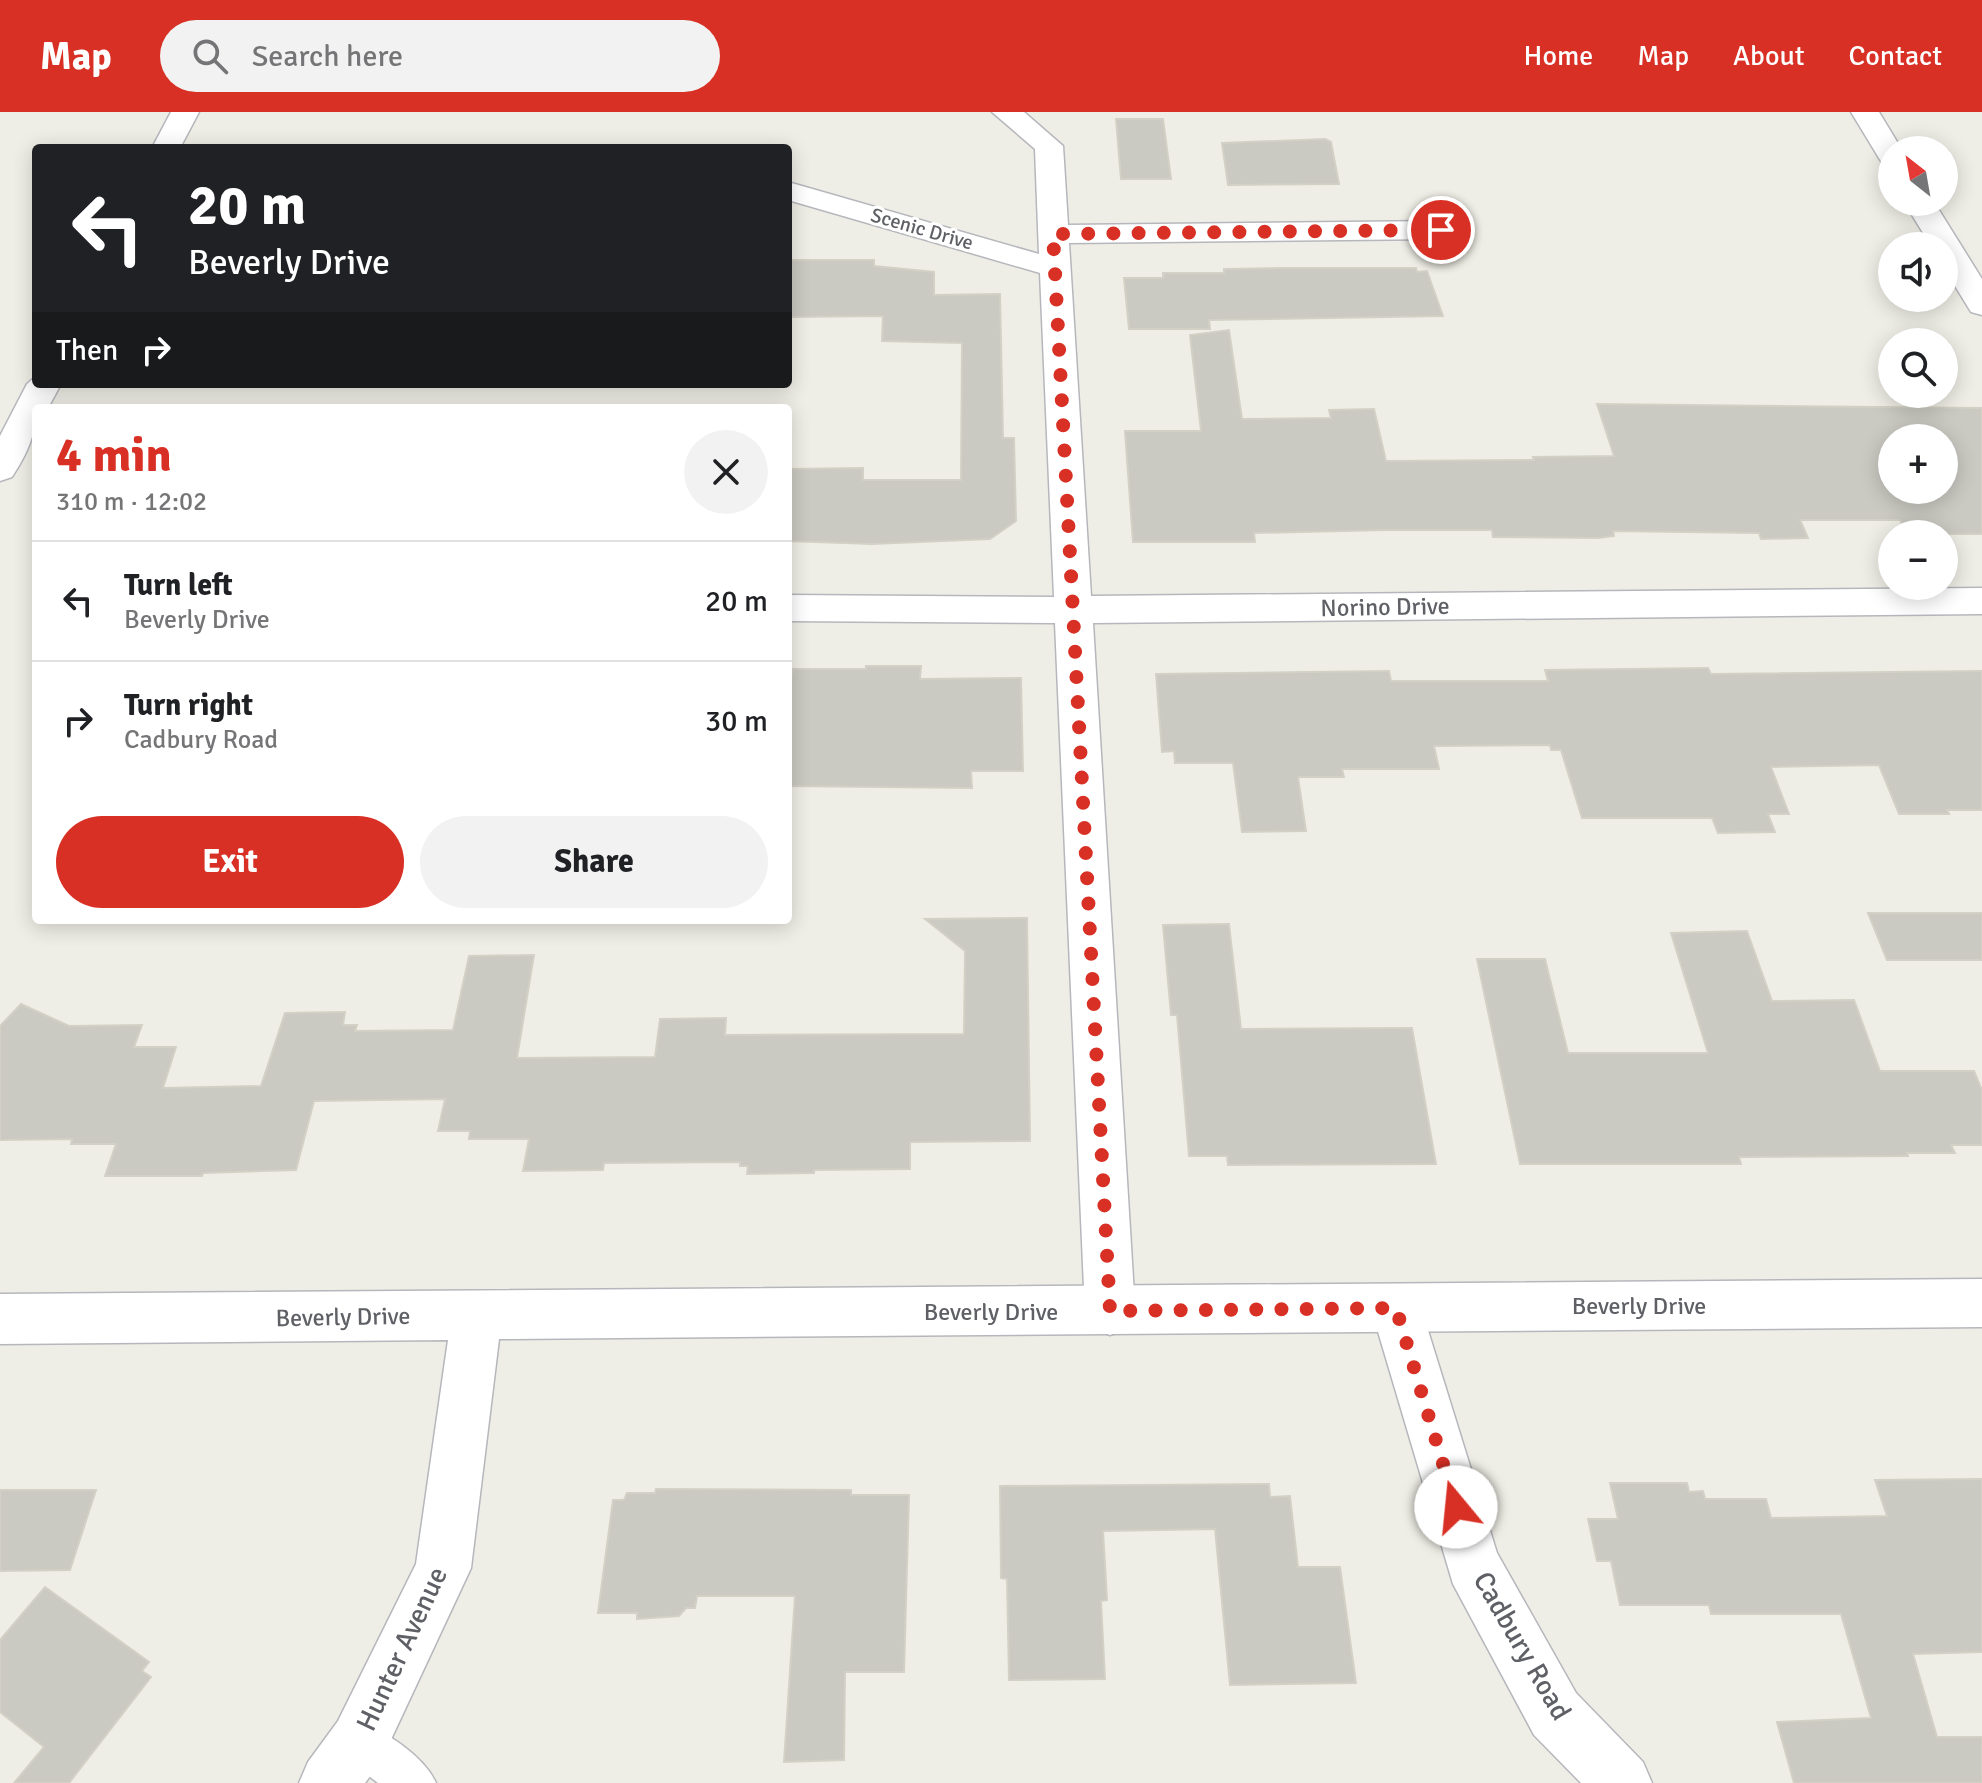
<!DOCTYPE html>
<meta charset="utf-8">
<style>
:root{--surface:#fff;--page:#f2f2f2;--text:#202124;--muted:#757577;--line:#e0e0e0;--accent:#d93025}
body{margin:0;font-family:Signika,sans-serif;background:var(--page);color:var(--text);height:100vh;display:flex;flex-direction:column;font-size:30px;white-space:nowrap}
*{box-sizing:border-box;margin:0}
p{font-size:26px;color:var(--muted)}
.icon{flex:none;width:44px;height:44px;fill:none;stroke:currentColor;stroke-width:2;stroke-linecap:round;stroke-linejoin:round}
.map{position:relative;flex:1;overflow:hidden}
.sheet{position:absolute;left:32px;top:292px;width:760px;height:520px;display:flex;flex-direction:column;background:var(--surface);border-radius:8px;box-shadow:0 4px 20px #0003}
.sheet>*{flex:none}
.top-card{position:absolute;left:32px;top:32px;width:760px;height:244px;border-radius:8px;box-shadow:0 4px 20px #0003;background:#202124;color:#fff;overflow:hidden}
.needle{width:52px;rotate:329deg}
.fabs{position:absolute;left:1878px;top:24px;display:grid;gap:16px}
.fabs a{display:grid;place-items:center;width:80px;height:80px;border-radius:50%;background:var(--surface);box-shadow:0 4px 20px #0003;font-size:40px}
.pin{position:absolute;display:grid;place-items:center;width:68px;height:68px;color:#fff;margin:-34px;border:4px solid #fff;border-radius:50%;box-shadow:0 2px 8px #0007}
.me{position:absolute;width:88px;margin:-44px;rotate:343deg;stroke-linejoin:round;filter:drop-shadow(0 0 6px #0008)}
.turn{display:flex;align-items:center;gap:28px;height:168px;padding:0 24px;font-size:36px}
.turn .icon{width:104px;height:104px;stroke-width:2.5}
.turn b{display:block;font-size:56px;line-height:68px}
.then{display:flex;align-items:center;height:76px;padding:0 24px;background:#0003;gap:16px;font-size:30px}
.round{display:grid;place-items:center;flex:none;width:84px;height:84px;border-radius:42px;background:var(--page)}
.head{display:flex;align-items:center;justify-content:space-between;height:136px;padding:0 24px}
h1{font-size:48px;font-weight:800;line-height:60px;color:var(--accent)}
.primary-button{display:flex;gap:16px;margin-top:auto;padding:16px 24px}
.primary-button a{flex:1;height:92px;border-radius:48px;background:var(--accent);color:#fff;font-size:32px;font-weight:800;line-height:92px;text-align:center}
.primary-button a+a{background:var(--page);color:var(--text)}
ul{padding:0;list-style:none}
li{display:flex;align-items:center;gap:24px;height:120px;padding:0 24px;border-top:2px solid var(--line)}
li div{flex:1}
li b{display:block;font-size:30px}
li em{font-style:normal}
header{display:flex;align-items:center;gap:48px;box-sizing:border-box;height:112px;padding:0 40px;background:var(--accent);color:#fff}
header strong{font-size:38px}
nav{display:flex;gap:44px;margin-inline-start:auto;font-size:28px}
.search{width:560px;height:72px;background:var(--page);display:flex;align-items:center;gap:20px;box-sizing:border-box;padding:0 28px;border-radius:44px;color:var(--muted);font-size:30px}
.map>svg:first-child{display:block}
.building{fill:#cac9c2;stroke:#d3d1c5;stroke-width:2;fill-rule:evenodd}
.lines{fill:none;stroke-linecap:round;stroke-linejoin:round}
.service-casing{stroke:#b6b7bc;stroke-width:3}
.minor-casing{stroke:#b6b7bc;stroke-width:3}
.tertiary-casing{stroke:#b6b7bc;stroke-width:3}
.service{fill:#fff;fill-rule:evenodd}
.minor{fill:#fff;fill-rule:evenodd}
.tertiary{fill:#fff;fill-rule:evenodd}
.route{stroke:#d93025;stroke-width:14;stroke-dasharray:0 25.2}
.labels{text-anchor:middle;dominant-baseline:central;stroke-width:6;stroke-linejoin:round;paint-order:stroke}
.far-street-label{font-size:20px;fill:#5e6065;stroke:#fff}
.street-label{font-size:24px;fill:#5e6065;stroke:#fff}
.near-street-label{font-size:28px;fill:#5e6065;stroke:#fff}
</style>
<header>
<strong>Map</strong>
<div class="search"><svg class="icon" aria-label="search" viewBox="0 0 24 24"><circle cx="10" cy="10" r="6"/><path d="M15 15l6 6"/></svg>Search here</div>
<nav><a>Home</a><a>Map</a><a>About</a><a>Contact</a></nav>
</header>
<div class="map">
<svg width="1982" height="1671" viewBox="0 0 1982 1671">
<rect width="100%" height="100%" fill="#efeee6"/>
<g class="building">
<path d="M 1116,7 L 1163,7 L 1171,67 L 1121,67 Z"/>
<path d="M 1325,27 L 1331,30 L 1339,72 L 1228,73 L 1222,31 Z"/>
<path d="M 788,148 L 874,148 L 874,154 L 934,160 L 934,183 L 1000,182 L 1003,326 L 1014,326 L 1016,409 L 990,427 L 872,432 L 788,429 L 788,357 L 863,356 L 863,368 L 961,368 L 962,231 L 882,229 L 883,204 L 788,205 Z"/>
<path d="M 1279,156 L 1416,156 L 1417,160 L 1427,159 L 1443,204 L 1209,208 L 1210,217 L 1129,217 L 1124,166 L 1163,166 L 1163,161 L 1224,161 L 1224,157 Z"/>
<path d="M 1229,218 L 1242,307 L 1331,306 L 1329,298 L 1374,297 L 1386,349 L 1534,348 L 1533,345 L 1614,344 L 1597,292 L 1982,296 L 1982,422 L 1907,422 L 1900,408 L 1800,408 L 1808,426 L 1761,427 L 1759,421 L 1613,419 L 1614,424 L 1598,426 L 1493,425 L 1492,418 L 1386,418 L 1254,421 L 1255,430 L 1133,430 L 1125,319 L 1201,319 L 1190,223 ZM 1892,326 L 1944,326 L 1944,378 L 1892,378 Z"/>
<path d="M 866,554 L 921,554 L 920,567 L 1021,566 L 1023,659 L 971,659 L 972,676 L 788,674 L 788,590 L 793,557 L 866,557 Z"/>
<path d="M 1708,556 L 1711,562 L 1982,559 L 1982,698 L 1947,698 L 1949,702 L 1899,702 L 1879,653 L 1771,655 L 1789,702 L 1768,702 L 1775,720 L 1718,721 L 1712,706 L 1582,706 L 1561,638 L 1551,638 L 1550,633 L 1434,634 L 1439,657 L 1342,657 L 1344,665 L 1298,665 L 1306,719 L 1242,720 L 1233,651 L 1175,651 L 1174,639 L 1162,640 L 1156,562 L 1389,559 L 1391,569 L 1548,569 L 1545,558 Z"/>
<path d="M 1868,801 L 1982,801 L 1982,848 L 1887,848 Z"/>
<path d="M 1027,806 L 1030,1029 L 910,1030 L 910,1057 L 814,1058 L 814,1061 L 747,1062 L 748,1054 L 740,1054 L 740,1050 L 604,1051 L 603,1058 L 523,1059 L 529,1027 L 469,1027 L 470,1019 L 438,1019 L 445,987 L 314,989 L 296,1058 L 203,1061 L 202,1064 L 105,1064 L 116,1032 L 71,1032 L 72,1027 L 0,1028 L 0,914 L 21,892 L 69,914 L 142,913 L 134,935 L 176,935 L 163,976 L 261,974 L 285,901 L 345,900 L 343,913 L 357,913 L 355,919 L 453,918 L 469,844 L 534,843 L 517,946 L 655,945 L 660,907 L 726,906 L 725,923 L 964,922 L 965,839 L 925,807 Z"/>
<path d="M 1229,812 L 1241,917 L 1412,916 L 1436,1052 L 1228,1053 L 1227,1044 L 1189,1044 L 1177,903 L 1171,903 L 1163,813 Z"/>
<path d="M 1747,819 L 1772,889 L 1854,888 L 1880,959 L 1974,959 L 1982,978 L 1982,1033 L 1951,1033 L 1955,1041 L 1907,1041 L 1908,1044 L 1739,1045 L 1741,1052 L 1520,1052 L 1477,847 L 1545,847 L 1568,941 L 1708,941 L 1671,821 Z"/>
<path d="M 1982,1367 L 1982,1540 L 1913,1542 L 1937,1625 L 1982,1625 L 1982,1671 L 1794,1671 L 1777,1610 L 1871,1606 L 1841,1502 L 1711,1502 L 1709,1493 L 1620,1493 L 1611,1449 L 1597,1449 L 1588,1407 L 1618,1407 L 1610,1371 L 1687,1371 L 1689,1380 L 1703,1379 L 1705,1387 L 1766,1387 L 1771,1406 L 1887,1404 L 1875,1368 Z"/>
<path d="M 1269,1372 L 1270,1385 L 1290,1384 L 1298,1455 L 1340,1455 L 1356,1571 L 1230,1573 L 1215,1417 L 1103,1419 L 1107,1488 L 1101,1489 L 1105,1567 L 1009,1568 L 1007,1467 L 1001,1466 L 1000,1374 Z"/>
<path d="M 656,1377 L 851,1378 L 851,1383 L 909,1383 L 904,1560 L 845,1560 L 844,1648 L 784,1650 L 795,1484 L 697,1484 L 695,1496 L 686,1496 L 679,1504 L 637,1507 L 637,1501 L 598,1501 L 613,1388 L 624,1388 L 627,1381 L 655,1381 Z"/>
<path d="M 0,1378 L 96,1378 L 70,1458 L 0,1459 Z"/>
<path d="M 45,1475 L 149,1550 L 142,1559 L 151,1565 L 69,1671 L 14,1671 L 44,1635 L 0,1600 L 0,1528 Z"/>
</g>
<g class="lines">
<g class="service-casing">
<path id="service" d="M 359,1609 C 386,1620 424,1644 436,1671 L 378,1671 L 344,1645 L 338,1630 L 344,1615 Z"/>
</g>
<g class="minor-casing">
<g id="minor">
<path d="M 171,0 L 199,0 L 180,36 L 152,36 Z"/>
<path d="M 992,0 L 1024,0 L 1063,34 L 1068,113 L 1441,109 L 1452,112 L 1456,118 L 1452,124 L 1441,127 L 1069,131 L 1091,484 L 1982,476 L 1982,502 L 1093,511 L 1135,1199 L 1128,1216 L 1110,1223 L 1092,1216 L 1085,1199 L 1055,511 L 788,509 L 788,483 L 1054,485 L 1040,161 L 788,88 L 788,70 L 1039,142 L 1035,37 Z"/>
<path d="M 1851,0 L 1879,0 L 1902,38 L 1892,38 L 1892,54 L 1882,51 Z"/>
<path d="M 1904,90 L 1934,90 L 1982,167 L 1982,203 L 1971,200 L 1944,156 L 1944,134 L 1931,134 Z"/>
<path d="M 36,264 L 36,272 L 61,272 L 48,296 L 36,296 C 36,323 27,342 12,365 L 0,369 L 0,324 L 27,272 Z"/>
<path d="M 1396,1172 L 1414,1179 L 1421,1196 L 1497,1441 L 1576,1581 L 1643,1650 L 1652,1671 L 1581,1671 L 1534,1623 L 1453,1472 L 1371,1196 L 1378,1179 Z"/>
</g>
</g>
<g class="tertiary-casing">
<path id="tertiary" d="M 1982,1167 L 1982,1215 L 499,1227 L 471,1456 L 380,1651 L 365,1671 L 299,1671 L 308,1650 L 338,1609 L 416,1452 L 448,1228 L 0,1232 L 0,1182 Z"/>
</g>
<use href="#service" class="service"/>
<use href="#minor" class="minor"/>
<use href="#tertiary" class="tertiary"/>
</g>
<g class="lines">
<path class="route" d="M 1441,118 L 1053,122 L 1110,1199 L 1396,1196 L 1456,1395"/>
</g>
<g class="labels">
<g class="far-street-label">
<text transform="translate(922 117) rotate(16)">Scenic Drive</text>
</g>
<g class="street-label">
<text transform="translate(1385 495) rotate(-1)">Norino Drive</text>
<text x="1639" y="1194">Beverly Drive</text>
<text x="991" y="1200">Beverly Drive</text>
<text transform="translate(343 1205) rotate(-1)">Beverly Drive</text>
</g>
<g class="near-street-label">
<text transform="translate(1522 1534) rotate(60)">Cadbury Road</text>
<text transform="translate(402 1537) rotate(-65)">Hunter Avenue</text>
</g>
</g>
</svg>
<div class="fabs">
<a><svg class="needle" viewBox="-14 -14 28 28"><path d="M0-13l5 13h-10z" fill="#e53935"/><path d="M0 13l5-13h-10z" fill="#757577"/></svg></a>
<a><svg class="icon" aria-label="sound" viewBox="0 0 24 24"><path d="M4 9h4l5-4v14l-5-4H4zM17 9q2 3 0 6"/></svg></a>
<a><svg class="icon" aria-label="search" viewBox="0 0 24 24"><circle cx="10" cy="10" r="6"/><path d="M15 15l6 6"/></svg></a>
<a>+</a>
<a>−</a>
</div>
<div class="pin" style="left:1441px;top:118px;background:#d93025"><svg class="icon" aria-label="arrive" viewBox="0 0 24 24"><path d="M6 21V4h12l-3 4 3 4H6"/></svg></div>
<svg class="me" style="left:1456px;top:1395px" viewBox="-20 -20 40 40"><circle r="19" fill="#fff"/><path d="M0-13L10 11 0 6-10 11z" fill="#d93025"/></svg>
<div class="top-card">
<div class="turn"><svg class="icon" aria-label="left" viewBox="0 0 24 24"><path d="M17 20v-9H6M10 6l-5 5 5 5"/></svg><div><b>20 m</b>Beverly Drive</div></div>
<div class="then">Then<svg class="icon" aria-label="right" viewBox="0 0 24 24"><path d="M7 20v-9h11M14 6l5 5-5 5"/></svg></div>
</div>
<section class="sheet">
<div class="head"><div><h1>4 min</h1><p>310 m · 12:02</p></div><a class="round"><svg class="icon" aria-label="close" viewBox="0 0 24 24"><path d="M6 6l12 12M18 6L6 18"/></svg></a></div>
<ul>
<li><svg class="icon" aria-label="left" viewBox="0 0 24 24"><path d="M17 20v-9H6M10 6l-5 5 5 5"/></svg><div><b>Turn left</b><p>Beverly Drive</p></div><em>20 m</em></li>
<li><svg class="icon" aria-label="right" viewBox="0 0 24 24"><path d="M7 20v-9h11M14 6l5 5-5 5"/></svg><div><b>Turn right</b><p>Cadbury Road</p></div><em>30 m</em></li>
</ul>
<div class="primary-button"><a>Exit</a><a>Share</a></div>
</section>
</div>
